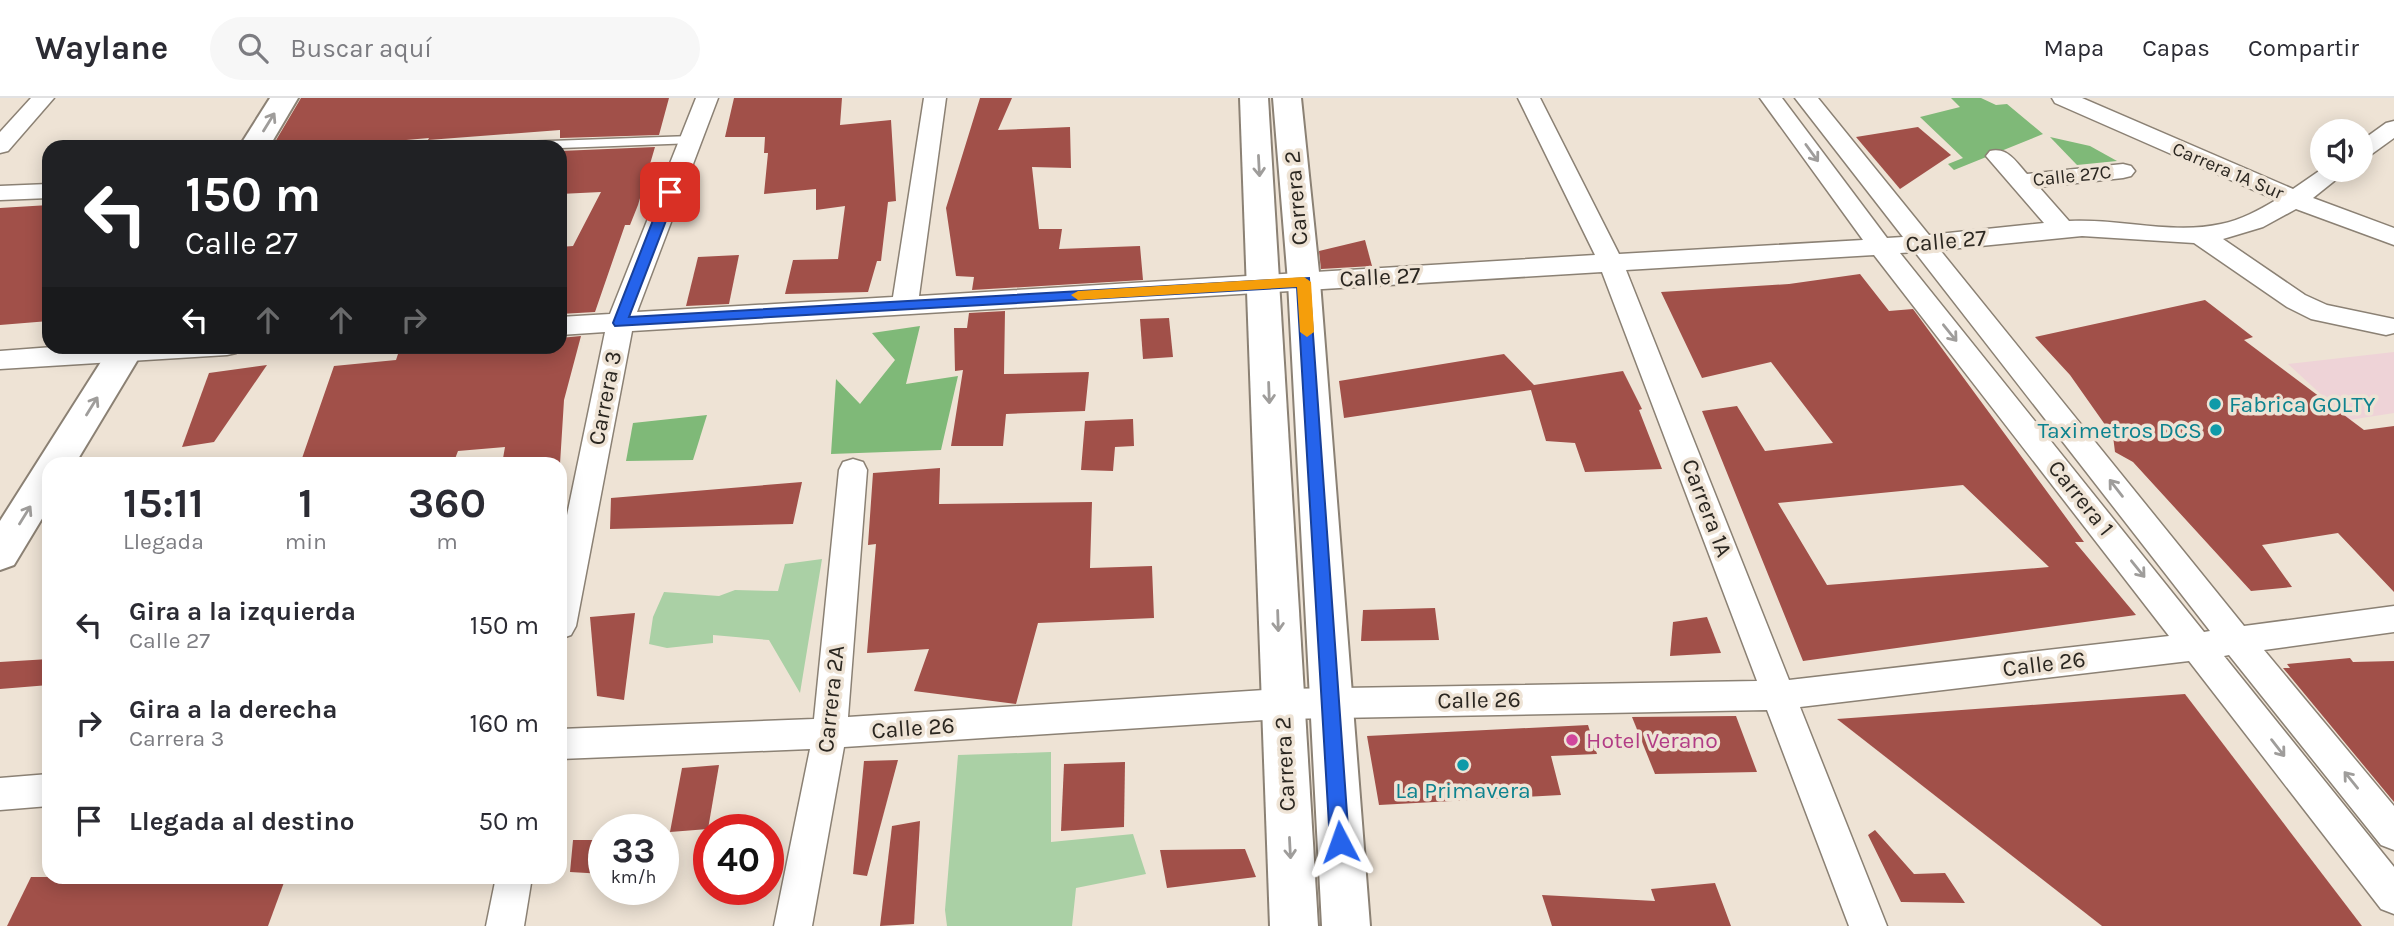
<!DOCTYPE html>
<html lang="es">
<meta charset="utf-8">
<style>
:root{--surface:#fff;--page:#f7f7f7;--text:#2b2b33;--muted:#7c7c81;--line:#e1e1e2}
body{margin:0;font-family:Karla,sans-serif;background:var(--page);color:var(--text);height:100vh;display:flex;flex-direction:column;font-size:26px;white-space:nowrap}
*{box-sizing:border-box;margin:0}
p{font-size:23px;color:var(--muted)}
.icon{flex:none;width:38px;height:38px;fill:none;stroke:currentColor;stroke-width:2;stroke-linecap:round;stroke-linejoin:round}
.map{position:relative;flex:1;overflow:hidden}
.sheet{position:absolute;left:42px;top:359px;width:525px;height:427px;display:flex;flex-direction:column;background:var(--surface);border-radius:21px;box-shadow:0 4px 18px #0003}
.sheet>*{flex:none}
.banner{position:absolute;left:42px;top:42px;width:525px;height:214px;border-radius:21px;box-shadow:0 4px 18px #0003;background:#202124;color:#fff;overflow:hidden}
.controls{position:absolute;left:2310px;top:21px;display:grid;gap:14px}
.controls a{display:grid;place-items:center;width:63px;height:63px;border-radius:50%;background:var(--surface);box-shadow:0 4px 18px #0003;font-size:35px}
.speed{position:absolute;left:588px;top:716px;display:flex;gap:14px;font-size:35px;font-weight:700;text-align:center}
.speed>*{display:grid;place-content:center;width:91px;height:91px;border-radius:50%;background:var(--surface);box-shadow:0 4px 18px #0003;line-height:1}
.speed small{font-size:18px;font-weight:400}
.speed .limit{border:10px solid #d22;background:#fff;color:#111}
.pin{position:absolute;display:grid;place-items:center;width:60px;height:60px;color:#fff;margin:-30px;border-radius:14px;box-shadow:0 4px 10px #0006}
.me{position:absolute;width:77px;margin:-38px;rotate:356deg;stroke-linejoin:round;filter:drop-shadow(0 0 5px #0008)}
.turn{display:flex;align-items:center;gap:24px;height:147px;padding:0 28px;font-size:32px}
.turn .icon{width:91px;height:91px;stroke-width:2.5}
.turn b{display:block;font-size:49px;line-height:60px}
.lanes{display:flex;align-items:center;height:66px;padding:0 28px;background:#0003;justify-content:center;gap:35px;direction:ltr}
.lanes .off{opacity:.35}
.eta{display:flex;justify-content:space-evenly;align-items:center;height:119px;text-align:center}
.eta b{font-size:42px;font-weight:700;line-height:49px}
ul{padding:0;list-style:none}
li{display:flex;align-items:center;gap:21px;height:98px;padding:0 28px}
li div{flex:1}
li b{display:block;font-size:26px}
li em{font-style:normal}
header{display:flex;align-items:center;gap:42px;box-sizing:border-box;height:98px;padding:0 35px;background:var(--surface);border-bottom:2px solid var(--line)}
header strong{font-size:33px}
nav{display:flex;gap:38px;margin-inline-start:auto;font-size:24px}
.search{width:490px;height:63px;background:var(--page);display:flex;align-items:center;gap:18px;box-sizing:border-box;padding:0 24px;border-radius:38px;color:var(--muted);font-size:26px}
.map>svg:first-child{display:block}
.commercial{fill:#eed3d7}
.green{fill:#aad0a5}
.forest{fill:#7fb978}
.building{fill:#a15049;fill-rule:evenodd}
.lines{fill:none;stroke-linecap:round;stroke-linejoin:round}
.lane-casing{stroke:#8b8174;stroke-width:3}
.street-casing{stroke:#8b8174;stroke-width:3}
.secondary-casing{stroke:#8b8174;stroke-width:4}
.lane{fill:#fff;fill-rule:evenodd}
.street{fill:#fff;fill-rule:evenodd}
.secondary{fill:#fff;fill-rule:evenodd}
.oneway{stroke:#9f9d9b}
.route{fill:#2563eb;stroke:#184099;stroke-width:2}
.slow{fill:#f59e0b}
.culture-dot{fill:#0f9aa8;stroke:#eee3d5;stroke-width:2.5}
.hotel-dot{fill:#d1479c;stroke:#eee3d5;stroke-width:2.5}
.labels{text-anchor:middle;dominant-baseline:central;stroke-width:7;stroke-linejoin:round;paint-order:stroke}
.far-street-label{font-size:19px;fill:#2a2620;stroke:#eee3d5}
.street-label{font-size:23px;fill:#2a2620;stroke:#eee3d5}
.culture-label{font-size:23px;fill:#0d838f;stroke:#eee3d5;text-anchor:start}
.hotel-label{font-size:23px;fill:#b23c85;stroke:#eee3d5;text-anchor:start}
</style>
<header>
<strong>Waylane</strong>
<div class="search"><svg class="icon" aria-label="search" viewBox="0 0 24 24"><circle cx="10" cy="10" r="6"/><path d="M15 15l6 6"/></svg>Buscar aquí</div>
<nav><a>Mapa</a><a>Capas</a><a>Compartir</a></nav>
</header>
<div class="map">
<svg width="2394" height="828" viewBox="0 0 2394 828">
<rect width="100%" height="100%" fill="#eee3d5"/>
<path class="commercial" d="M 2394,254 L 2394,315 L 2349,322 L 2288,266 Z"/>
<g class="green">
<path d="M 822,461 L 800,595 L 769,542 L 713,537 L 713,545 L 667,550 L 649,546 L 653,519 L 664,494 L 719,498 L 735,492 L 778,493 L 785,466 Z"/>
<path d="M 1051,654 L 1051,744 L 1133,736 L 1146,776 L 1076,790 L 1072,828 L 947,828 L 945,812 L 958,657 Z"/>
</g>
<g class="forest">
<path d="M 1951,0 L 1981,0 L 1996,7 L 2007,6 L 2043,36 L 1954,72 L 1948,66 L 1963,60 L 1920,19 L 1960,9 Z"/>
<path d="M 2050,39 L 2090,48 L 2117,63 L 2077,67 Z"/>
<path d="M 920,228 L 906,286 L 958,278 L 941,352 L 831,356 L 836,281 L 860,306 L 895,262 L 872,235 Z"/>
<path d="M 707,317 L 693,362 L 626,363 L 633,325 Z"/>
</g>
<g class="building">
<path d="M 301,0 L 669,0 L 659,37 L 560,40 L 560,32 L 428,42 L 429,40 L 372,45 L 371,48 L 355,49 L 272,49 Z"/>
<path d="M 734,0 L 842,0 L 840,27 L 891,22 L 896,103 L 888,104 L 881,163 L 877,163 L 868,194 L 785,196 L 793,162 L 838,161 L 845,108 L 816,112 L 816,91 L 764,96 L 768,55 L 764,55 L 765,39 L 725,39 Z"/>
<path d="M 980,0 L 1012,0 L 998,32 L 1070,29 L 1071,70 L 1032,69 L 1039,131 L 1062,131 L 1059,151 L 1140,148 L 1143,182 L 972,192 L 974,179 L 956,178 L 946,110 Z"/>
<path d="M 1918,29 L 1951,57 L 1900,91 L 1856,39 Z"/>
<path d="M 655,49 L 638,107 L 630,127 L 625,127 L 595,214 L 560,216 L 560,149 L 573,148 L 601,94 L 560,96 L 560,53 Z"/>
<path d="M 49,107 L 49,223 L 0,227 L 0,110 Z"/>
<path d="M 1365,142 L 1372,168 L 1321,171 L 1319,153 Z"/>
<path d="M 739,157 L 729,206 L 686,208 L 698,159 Z"/>
<path d="M 1860,176 L 1889,213 L 1913,211 L 2084,444 L 2075,444 L 2136,517 L 1803,563 L 1702,313 L 1737,308 L 1765,353 L 1833,345 L 1771,264 L 1702,280 L 1661,194 L 1789,186 ZM 1963,387 L 2049,469 L 1827,487 L 1778,405 Z"/>
<path d="M 2205,202 L 2253,239 L 2244,242 L 2364,332 L 2394,328 L 2394,494 L 2338,435 L 2262,447 L 2292,489 L 2251,493 L 2133,364 L 2115,354 L 2113,338 L 2070,277 L 2035,239 Z"/>
<path d="M 1005,213 L 1004,276 L 1089,274 L 1085,313 L 1006,316 L 1003,348 L 951,348 L 963,272 L 955,273 L 954,230 L 967,230 L 969,215 Z"/>
<path d="M 1169,220 L 1173,259 L 1143,261 L 1140,221 Z"/>
<path d="M 581,238 L 564,302 L 560,366 L 502,366 L 505,349 L 458,353 L 453,366 L 300,366 L 334,268 L 396,262 L 399,253 L 446,248 L 560,248 L 560,240 Z"/>
<path d="M 1504,256 L 1534,287 L 1623,273 L 1642,311 L 1639,312 L 1662,371 L 1585,374 L 1575,345 L 1546,343 L 1531,292 L 1344,320 L 1339,283 Z"/>
<path d="M 267,267 L 214,344 L 182,349 L 209,275 Z"/>
<path d="M 1133,321 L 1134,348 L 1115,349 L 1113,373 L 1081,372 L 1085,323 Z"/>
<path d="M 940,370 L 939,406 L 1092,404 L 1090,470 L 1152,468 L 1154,520 L 1038,525 L 1016,606 L 914,593 L 929,551 L 867,555 L 876,446 L 868,447 L 873,375 Z"/>
<path d="M 802,384 L 793,426 L 610,431 L 611,400 Z"/>
<path d="M 1435,510 L 1439,542 L 1361,543 L 1363,512 Z"/>
<path d="M 635,515 L 624,602 L 597,598 L 590,519 Z"/>
<path d="M 1707,519 L 1721,555 L 1670,558 L 1673,524 Z"/>
<path d="M 2350,560 L 2353,564 L 2394,563 L 2394,704 L 2283,570 L 2290,570 L 2287,566 Z"/>
<path d="M 49,561 L 49,587 L 0,591 L 0,564 Z"/>
<path d="M 2185,596 L 2362,828 L 2102,828 L 1837,621 Z"/>
<path d="M 1736,618 L 1757,674 L 1655,676 L 1632,619 Z"/>
<path d="M 1588,627 L 1597,656 L 1551,658 L 1561,697 L 1379,707 L 1367,638 Z"/>
<path d="M 898,662 L 867,778 L 853,776 L 864,663 Z"/>
<path d="M 1125,664 L 1124,729 L 1061,733 L 1064,666 Z"/>
<path d="M 719,667 L 708,731 L 670,734 L 682,670 Z"/>
<path d="M 920,723 L 914,826 L 880,828 L 892,728 Z"/>
<path d="M 1875,732 L 1914,776 L 1945,775 L 1965,805 L 1901,804 L 1868,737 Z"/>
<path d="M 573,742 L 604,742 L 604,776 L 570,774 Z"/>
<path d="M 1245,751 L 1256,779 L 1167,790 L 1160,752 Z"/>
<path d="M 31,779 L 286,779 L 268,828 L 7,828 Z"/>
<path d="M 1715,785 L 1731,828 L 1552,828 L 1542,797 L 1655,803 L 1651,791 Z"/>
</g>
<g class="lines">
<g class="lane-casing">
<path id="lane" d="M 691,38 L 695,39 L 695,45 L 560,50 L 491,49 L 497,45 Z"/>
</g>
<g class="street-casing">
<g id="street">
<path d="M 31,0 L 54,0 L 8,53 L 0,55 L 0,34 Z"/>
<path d="M 696,0 L 718,0 L 637,214 L 893,199 L 924,0 L 946,0 L 919,198 L 1595,157 L 1518,0 L 1540,0 L 1619,156 L 1863,142 L 1760,0 L 1782,0 L 1887,140 L 1903,139 L 1795,0 L 1818,0 L 1929,137 L 2044,125 L 1986,58 L 1990,53 C 2008,49 2016,64 2027,76 L 2123,66 L 2131,68 L 2135,73 L 2131,78 L 2123,80 L 2039,89 L 2069,123 C 2119,120 2172,137 2221,126 C 2241,122 2259,112 2276,102 L 2055,5 L 2052,0 L 2082,0 L 2293,91 L 2322,71 L 2348,72 L 2313,100 L 2394,130 L 2394,147 L 2296,111 L 2263,129 L 2223,141 L 2305,197 L 2327,207 L 2394,221 L 2394,235 L 2386,237 L 2311,221 L 2287,209 L 2194,145 L 2082,138 L 1940,152 L 2244,528 L 2394,508 L 2394,534 L 2264,552 L 2394,708 L 2394,752 L 2381,747 L 2229,557 L 2224,558 L 2394,769 L 2394,816 L 2381,811 L 2189,563 L 1800,609 L 1887,828 L 1849,828 L 1767,612 L 1281,621 L 844,649 L 812,828 L 774,828 L 810,651 L 560,661 L 560,631 L 814,621 L 839,372 L 843,364 L 853,361 L 863,364 L 867,372 L 848,619 L 1281,591 L 1757,583 L 1602,174 L 632,233 L 576,528 L 571,537 L 560,541 L 560,451 L 605,234 L 560,237 L 560,219 L 610,216 ZM 1915,154 L 2210,533 L 2204,534 L 1900,155 ZM 1874,157 L 2169,538 L 1789,582 L 1626,172 Z"/>
<path d="M 2394,23 L 2394,40 L 2369,58 L 2361,60 L 2361,43 L 2386,25 Z"/>
<path d="M 49,86 L 49,100 L 0,102 L 0,88 Z"/>
<path d="M 66,248 L 240,248 L 236,255 L 227,257 L 0,271 L 0,253 Z"/>
<path d="M 49,676 L 49,708 L 0,712 L 0,680 Z"/>
<path d="M 496,779 L 532,779 L 524,828 L 486,828 Z"/>
</g>
</g>
<g class="secondary-casing">
<g id="secondary">
<path d="M 270,0 L 298,0 L 269,49 L 239,49 Z"/>
<path d="M 1240,0 L 1268,0 L 1318,828 L 1270,828 Z"/>
<path d="M 1273,0 L 1301,0 L 1320,184 L 1370,828 L 1322,828 L 1288,184 Z"/>
<path d="M 111,248 L 146,248 L 75,366 L 49,366 L 49,409 L 14,467 L 0,472 L 0,423 Z"/>
</g>
</g>
<use href="#lane" class="lane"/>
<use href="#street" class="street"/>
<use href="#secondary" class="secondary"/>
</g>
<defs><path id="oneway-shaft" d="M-6 0H5M1.5-3L5.5 0L1.5 3" fill="none" stroke-width="1.6" stroke-linecap="round" stroke-linejoin="round" transform="scale(1.75)"/></defs>
<g class="oneway">
<use href="#oneway-shaft" transform="translate(269 24) rotate(-58)"/>
<use href="#oneway-shaft" transform="translate(1812 55) rotate(54)"/>
<use href="#oneway-shaft" transform="translate(1259 68) rotate(87)"/>
<use href="#oneway-shaft" transform="translate(1950 235) rotate(51)"/>
<use href="#oneway-shaft" transform="translate(1269 295) rotate(88)"/>
<use href="#oneway-shaft" transform="translate(92 308) rotate(-58)"/>
<use href="#oneway-shaft" transform="translate(2116 390) rotate(-128)"/>
<use href="#oneway-shaft" transform="translate(25 417) rotate(-58)"/>
<use href="#oneway-shaft" transform="translate(2138 471) rotate(51)"/>
<use href="#oneway-shaft" transform="translate(1278 523) rotate(88)"/>
<use href="#oneway-shaft" transform="translate(2278 650) rotate(52)"/>
<use href="#oneway-shaft" transform="translate(2351 682) rotate(-129)"/>
<use href="#oneway-shaft" transform="translate(1290 750) rotate(87)"/>
</g>
<path class="route" d="M 670,90 L 677,94 L 629,219 L 1309,180 L 1349,744 L 1347,751 L 1340,753 L 1333,751 L 1330,744 L 1297,189 L 615,228 L 613,225 L 664,94 Z"/>
<path class="slow" d="M 1304,179 L 1311,184 L 1314,234 L 1307,239 L 1300,234 L 1297,189 L 1078,202 L 1071,197 L 1078,193 Z"/>
<g class="culture-dot">
<circle cx="2215" cy="306" r="7"/>
<circle cx="2216" cy="332" r="7"/>
<circle cx="1463" cy="667" r="7"/>
</g>
<circle class="hotel-dot" cx="1572" cy="642" r="7"/>
<g class="labels">
<g class="far-street-label">
<text transform="translate(2228 73) rotate(23)">Carrera 1A Sur</text>
<text transform="translate(2072 78) rotate(-6)">Calle 27C</text>
</g>
<g class="street-label">
<text transform="translate(1296 100) rotate(-95)">Carrera 2</text>
<text transform="translate(1946 143) rotate(-5)">Calle 27</text>
<text transform="translate(1380 179) rotate(-3)">Calle 27</text>
<text transform="translate(605 300) rotate(-79)">Carrera 3</text>
<text transform="translate(2081 400) rotate(51)">Carrera 1</text>
<text transform="translate(1707 410) rotate(69)">Carrera 1A</text>
<text transform="translate(2044 566) rotate(-7)">Calle 26</text>
<text transform="translate(831 601) rotate(-84)">Carrera 2A</text>
<text transform="translate(1479 602) rotate(-1)">Calle 26</text>
<text transform="translate(913 630) rotate(-4)">Calle 26</text>
<text transform="translate(1285 666) rotate(-93)">Carrera 2</text>
</g>
<g class="culture-label">
<text x="2229" y="306">Fabrica GOLTY</text>
<text x="2202" y="332" text-anchor="end">Taximetros DCS</text>
<text x="1463" y="692" text-anchor="middle">La Primavera</text>
</g>
<g class="hotel-label">
<text x="1586" y="642">Hotel Verano</text>
</g>
</g>
</svg>
<div class="controls">
<a><svg class="icon" aria-label="sound" viewBox="0 0 24 24"><path d="M4 9h4l5-4v14l-5-4H4zM17 9q2 3 0 6"/></svg></a>
</div>
<div class="speed"><div>33<small>km/h</small></div><div class="limit">40</div></div>
<div class="pin" style="left:670px;top:94px;background:#d93025"><svg class="icon" aria-label="arrive" viewBox="0 0 24 24"><path d="M6 21V4h12l-3 4 3 4H6"/></svg></div>
<svg class="me" style="left:1340px;top:744px" viewBox="-20 -20 40 40"><path d="M0-17L14 15 0 8-14 15z" fill="#2563eb" stroke="#fff" stroke-width="4"/></svg>
<div class="banner">
<div class="turn"><svg class="icon" aria-label="left" viewBox="0 0 24 24"><path d="M17 20v-9H6M10 6l-5 5 5 5"/></svg><div><b>150 m</b>Calle 27</div></div>
<div class="lanes"><svg class="icon" aria-label="left" viewBox="0 0 24 24"><path d="M17 20v-9H6M10 6l-5 5 5 5"/></svg><svg class="icon off" aria-label="ahead" viewBox="0 0 24 24"><path d="M12 20V5M6 11l6-6 6 6"/></svg><svg class="icon off" aria-label="ahead" viewBox="0 0 24 24"><path d="M12 20V5M6 11l6-6 6 6"/></svg><svg class="icon off" aria-label="right" viewBox="0 0 24 24"><path d="M7 20v-9h11M14 6l5 5-5 5"/></svg></div>
</div>
<section class="sheet">
<div class="eta">
<div><b>15:11</b><p>Llegada</p></div>
<div><b>1</b><p>min</p></div>
<div><b>360</b><p>m</p></div>
</div>
<ul>
<li><svg class="icon" aria-label="left" viewBox="0 0 24 24"><path d="M17 20v-9H6M10 6l-5 5 5 5"/></svg><div><b>Gira a la izquierda</b><p>Calle 27</p></div><em>150 m</em></li>
<li><svg class="icon" aria-label="right" viewBox="0 0 24 24"><path d="M7 20v-9h11M14 6l5 5-5 5"/></svg><div><b>Gira a la derecha</b><p>Carrera 3</p></div><em>160 m</em></li>
<li><svg class="icon" aria-label="arrive" viewBox="0 0 24 24"><path d="M6 21V4h12l-3 4 3 4H6"/></svg><div><b>Llegada al destino</b></div><em>50 m</em></li>
</ul>
</section>
</div>
